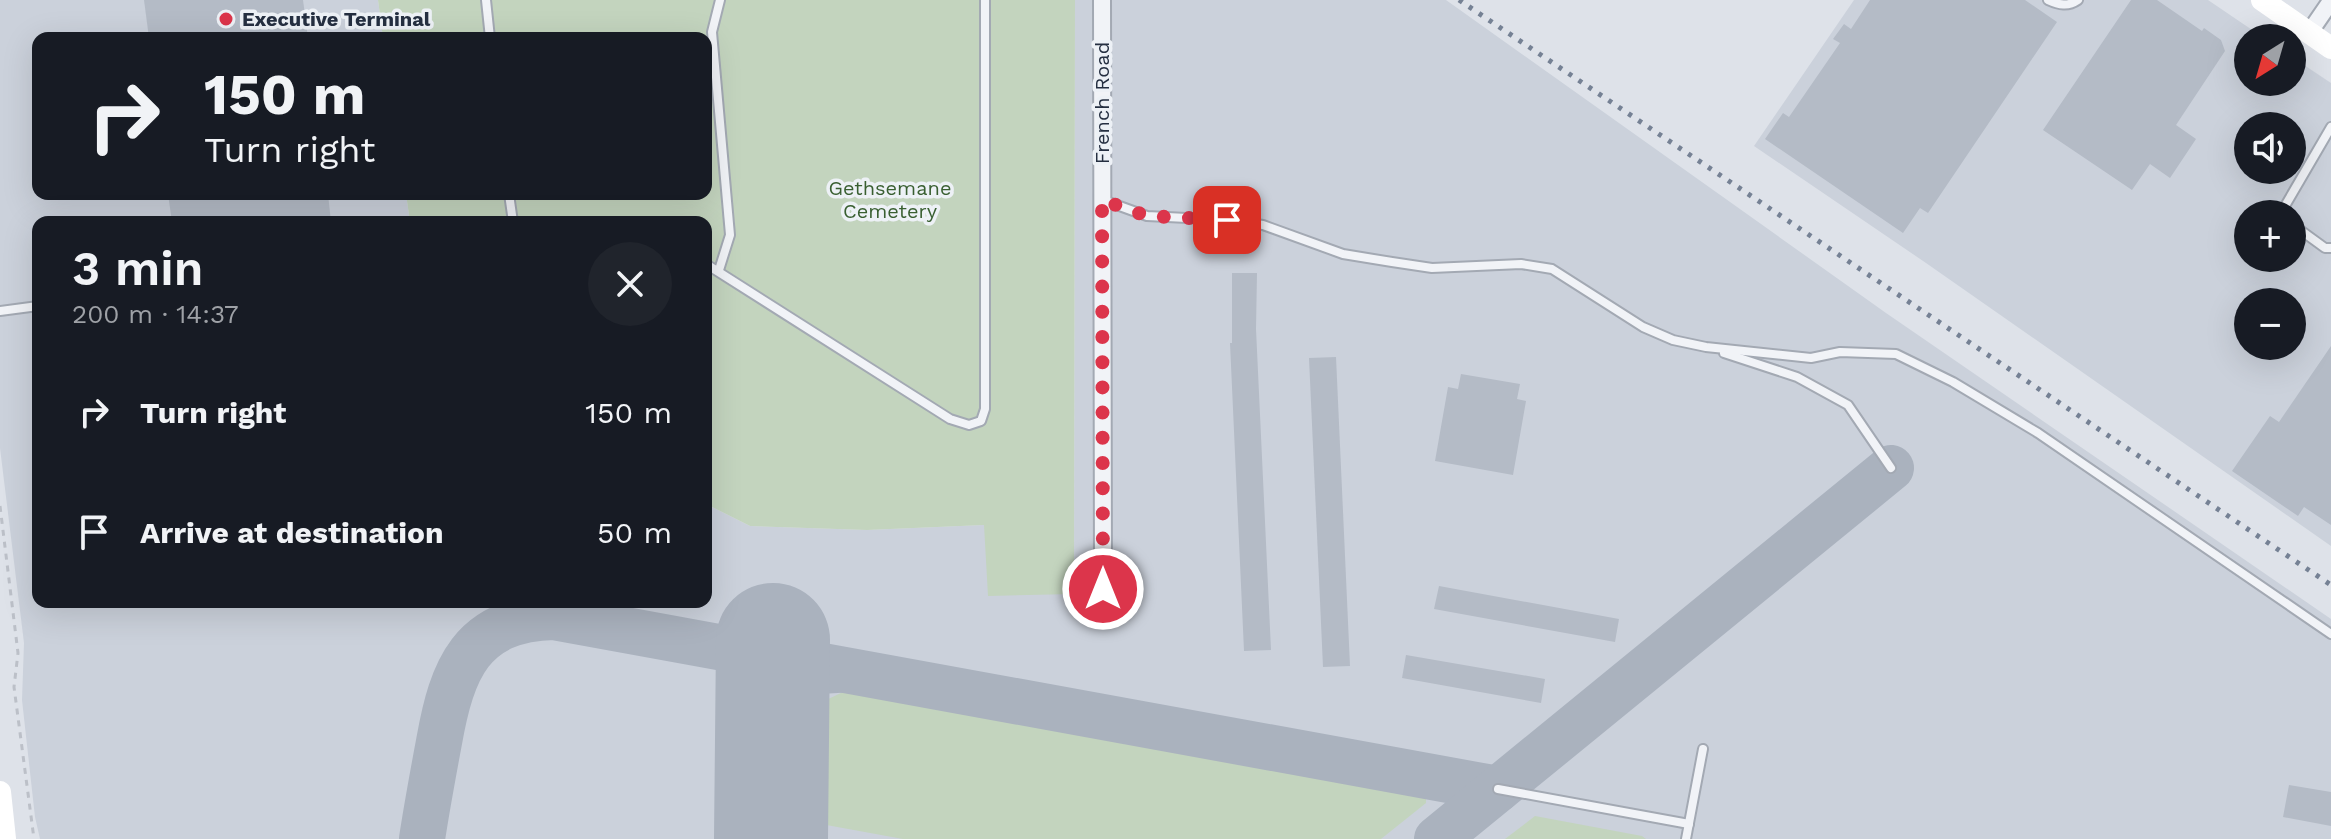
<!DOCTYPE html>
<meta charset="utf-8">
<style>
:root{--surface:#171b24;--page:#20242c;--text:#f1f3f6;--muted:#9ea1a6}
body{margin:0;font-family:"Work Sans",sans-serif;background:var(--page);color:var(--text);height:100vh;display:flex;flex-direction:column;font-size:30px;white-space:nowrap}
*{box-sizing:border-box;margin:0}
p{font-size:26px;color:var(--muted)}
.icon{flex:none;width:44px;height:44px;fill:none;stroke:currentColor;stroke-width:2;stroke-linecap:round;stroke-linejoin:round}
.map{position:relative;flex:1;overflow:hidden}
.sheet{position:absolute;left:32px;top:216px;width:680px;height:392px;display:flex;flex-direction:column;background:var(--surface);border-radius:16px;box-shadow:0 8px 32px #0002}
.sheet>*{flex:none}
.top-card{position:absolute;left:32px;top:32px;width:680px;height:168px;border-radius:16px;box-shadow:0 8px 32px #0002;background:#171b24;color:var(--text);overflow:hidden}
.needle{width:52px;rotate:217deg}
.controls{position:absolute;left:2234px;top:24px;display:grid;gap:16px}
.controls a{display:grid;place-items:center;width:72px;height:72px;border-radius:50%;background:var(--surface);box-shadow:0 8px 32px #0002;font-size:40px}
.pin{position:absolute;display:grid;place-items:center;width:68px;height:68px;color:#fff;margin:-34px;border-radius:16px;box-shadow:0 4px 12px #0006}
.me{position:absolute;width:88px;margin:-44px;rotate:0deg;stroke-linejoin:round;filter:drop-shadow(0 0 6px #0008)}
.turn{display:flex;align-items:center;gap:28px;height:168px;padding:0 40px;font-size:36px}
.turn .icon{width:104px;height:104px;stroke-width:2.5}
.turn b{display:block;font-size:56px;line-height:68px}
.round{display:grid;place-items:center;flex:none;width:84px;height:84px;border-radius:42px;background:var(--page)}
.summary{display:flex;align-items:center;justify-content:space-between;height:136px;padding:0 40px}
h1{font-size:48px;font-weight:600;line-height:60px}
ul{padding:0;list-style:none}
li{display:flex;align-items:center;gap:24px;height:120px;padding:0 40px}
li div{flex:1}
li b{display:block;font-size:30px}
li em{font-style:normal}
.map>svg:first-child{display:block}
.built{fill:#cbd1db;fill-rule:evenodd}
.green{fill:#c3d4be}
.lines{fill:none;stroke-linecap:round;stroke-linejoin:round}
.taxiway{stroke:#aab2be;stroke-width:46}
.runway{stroke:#aab2be;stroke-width:114}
.building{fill:#b4bbc6}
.lane-casing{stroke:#a3a9b3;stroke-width:12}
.street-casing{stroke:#a3a9b3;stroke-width:20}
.path{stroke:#bcc0c8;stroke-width:3;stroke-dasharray:6 6;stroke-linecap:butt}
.lane{stroke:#f1f3f7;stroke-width:8}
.street{stroke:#f1f3f7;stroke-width:16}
.secondary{stroke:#fff;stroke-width:22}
.rail{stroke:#758194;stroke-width:5;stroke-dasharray:4 8;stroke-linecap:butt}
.route{stroke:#dc354b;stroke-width:14;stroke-dasharray:0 25.2}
.poi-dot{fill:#dc354b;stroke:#edf1f6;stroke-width:3}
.labels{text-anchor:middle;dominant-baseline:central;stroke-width:7;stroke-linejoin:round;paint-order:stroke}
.poi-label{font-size:20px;font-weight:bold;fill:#252f41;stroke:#edf1f6;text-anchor:start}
.street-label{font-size:20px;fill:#252f41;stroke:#edf1f6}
.park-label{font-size:20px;fill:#395f31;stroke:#edf1f6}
</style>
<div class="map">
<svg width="2331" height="839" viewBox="0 0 2331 839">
<rect width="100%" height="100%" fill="#dee2e9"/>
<g class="built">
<path d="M 0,0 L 378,0 L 383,38 L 38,38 L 38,194 L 406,194 L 410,222 L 38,222 L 38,602 L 706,602 L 706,504 L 750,526 L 867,530 L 984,525 L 1074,594 L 1075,0 L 1446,0 L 1886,313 L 2331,619 L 2331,839 L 40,839 L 35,817 L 22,700 L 24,643 L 0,448 Z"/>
<path d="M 1854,0 L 2208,0 L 2264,38 L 2248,38 L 2248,82 L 2292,82 L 2292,57 L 2331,83 L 2331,546 L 1926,263 L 1754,146 ZM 2248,126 L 2292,126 L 2292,170 L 2248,170 ZM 2248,214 L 2292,214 L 2292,258 L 2248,258 ZM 2248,302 L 2292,302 L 2292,346 L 2248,346 Z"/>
</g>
<g class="green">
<path d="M 378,0 L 1075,0 L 1074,594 L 988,596 L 984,525 L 867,530 L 750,526 L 706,504 L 706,222 L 410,222 L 406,194 L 706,194 L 706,38 L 383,38 Z"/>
<path d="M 843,692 L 1404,793 L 1426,797 L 1426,803 L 1381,839 L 903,839 L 810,822 L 812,720 L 822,702 Z"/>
<path d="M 1535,816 L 1642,836 L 1646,839 L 1505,839 Z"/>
</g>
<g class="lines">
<g class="taxiway">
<path d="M 772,708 C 786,680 807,671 837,670"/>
<path d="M 422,839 C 427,806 433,774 439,742 C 452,669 471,619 554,617 L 1498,789"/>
<path d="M 1437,839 L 1891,468"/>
</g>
<path class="runway" d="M 771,839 L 773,640"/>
</g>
<g class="building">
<path d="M 144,0 L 303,0 L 308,38 L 149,38 Z"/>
<path d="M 1870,0 L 2025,0 L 2057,22 L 1928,213 L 1920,208 L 1903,233 L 1765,139 L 1783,113 L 1789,117 L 1840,43 L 1833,39 L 1844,24 L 1851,29 Z"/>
<path d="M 2131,0 L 2157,0 L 2202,31 L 2204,28 L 2221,40 L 2225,51 L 2176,125 L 2196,139 L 2170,178 L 2150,164 L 2132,190 L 2043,130 Z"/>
<path d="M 168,194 L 328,194 L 331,222 L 172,222 Z"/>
<path d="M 1232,273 L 1257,273 L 1256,329 L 1271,650 L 1244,651 L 1230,343 L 1232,343 Z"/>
<path d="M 2331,346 L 2331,525 L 2304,507 L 2298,516 L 2232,471 L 2270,416 L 2279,422 Z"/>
<path d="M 1336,357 L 1350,666 L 1323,667 L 1309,358 Z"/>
<path d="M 1461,374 L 1520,384 L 1517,399 L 1526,401 L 1513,475 L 1435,461 L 1448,387 L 1458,389 Z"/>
<path d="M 1439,586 L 1619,619 L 1615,642 L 1434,609 Z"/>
<path d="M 1406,655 L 1545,679 L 1541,703 L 1402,678 Z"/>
<path d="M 2289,785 L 2331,792 L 2331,826 L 2283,817 Z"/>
</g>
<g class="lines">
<g class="lane-casing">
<g id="lane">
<path d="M 486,0 L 490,38"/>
<path d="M 2048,0 C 2059,5 2068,7 2078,0"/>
<path d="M 509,194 L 513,222"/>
<path d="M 1103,200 L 1147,216 L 1227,220 L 1263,225 L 1343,254 L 1392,262 L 1432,268 L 1521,264 L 1552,269 L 1643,327 L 1673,340 L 1706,347 L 1811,358 L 1840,352 L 1896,354 L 1953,382 L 2038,433 L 2331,634"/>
<path d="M 2285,214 L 2285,206 L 2331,127"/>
<path d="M 2292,224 L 2325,248 L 2331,248"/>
<path d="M 706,264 L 950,419 L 969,425 L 981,421 L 985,409 L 985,0"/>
<path d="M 719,270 L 730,235 L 712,32 L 720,0"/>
<path d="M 0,311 L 38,306"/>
<path d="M 1724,353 L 1797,377 L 1848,405 L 1891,468"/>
<path d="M 1498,789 L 1689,824"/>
<path d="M 1686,839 L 1703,749"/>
</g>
</g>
<g class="street-casing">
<g id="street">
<path d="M 1102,0 L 1103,589"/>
<path d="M 2309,33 L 2331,1"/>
</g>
</g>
<path class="path" d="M 0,506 L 18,653 L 14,687 L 34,839"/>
<use href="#lane" class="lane"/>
<use href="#street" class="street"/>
<g class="secondary">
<path d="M 2262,0 L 2331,48"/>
<path d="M 0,792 L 5,839"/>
</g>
<path class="rail" d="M 1459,0 L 2331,585"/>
</g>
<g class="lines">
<path class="route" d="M 1103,589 L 1102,200 L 1147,216 L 1227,220"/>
</g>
<circle class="poi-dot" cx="226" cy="19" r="8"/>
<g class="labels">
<g class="poi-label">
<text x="242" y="19">Executive Terminal</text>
</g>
<g class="street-label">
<text transform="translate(1102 103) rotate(-90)">French Road</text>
</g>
<g class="park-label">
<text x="890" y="188">Gethsemane<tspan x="890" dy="23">Cemetery</tspan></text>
</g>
</g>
</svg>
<div class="controls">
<a><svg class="needle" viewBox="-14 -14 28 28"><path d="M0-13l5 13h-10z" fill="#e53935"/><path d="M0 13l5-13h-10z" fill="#9ea1a6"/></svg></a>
<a><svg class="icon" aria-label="sound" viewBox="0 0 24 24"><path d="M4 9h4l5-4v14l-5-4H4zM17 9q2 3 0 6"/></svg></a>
<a>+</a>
<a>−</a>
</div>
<div class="pin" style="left:1227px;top:220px;background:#d93025"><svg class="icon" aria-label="arrive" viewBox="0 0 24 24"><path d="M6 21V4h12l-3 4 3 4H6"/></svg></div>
<svg class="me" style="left:1103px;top:589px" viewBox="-20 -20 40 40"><circle r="17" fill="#dc354b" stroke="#fff" stroke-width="3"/><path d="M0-11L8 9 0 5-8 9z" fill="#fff"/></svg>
<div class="top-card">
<div class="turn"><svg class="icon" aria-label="right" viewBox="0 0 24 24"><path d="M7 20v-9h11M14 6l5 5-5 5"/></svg><div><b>150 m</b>Turn right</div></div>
</div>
<section class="sheet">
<div class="summary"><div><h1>3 min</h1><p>200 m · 14:37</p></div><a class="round"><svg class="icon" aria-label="close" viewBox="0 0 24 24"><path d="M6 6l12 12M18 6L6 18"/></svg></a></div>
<ul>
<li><svg class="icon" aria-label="right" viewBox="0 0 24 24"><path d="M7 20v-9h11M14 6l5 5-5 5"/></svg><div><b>Turn right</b></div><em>150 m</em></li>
<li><svg class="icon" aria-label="arrive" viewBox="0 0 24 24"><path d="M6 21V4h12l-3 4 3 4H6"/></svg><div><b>Arrive at destination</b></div><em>50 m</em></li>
</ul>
</section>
</div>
